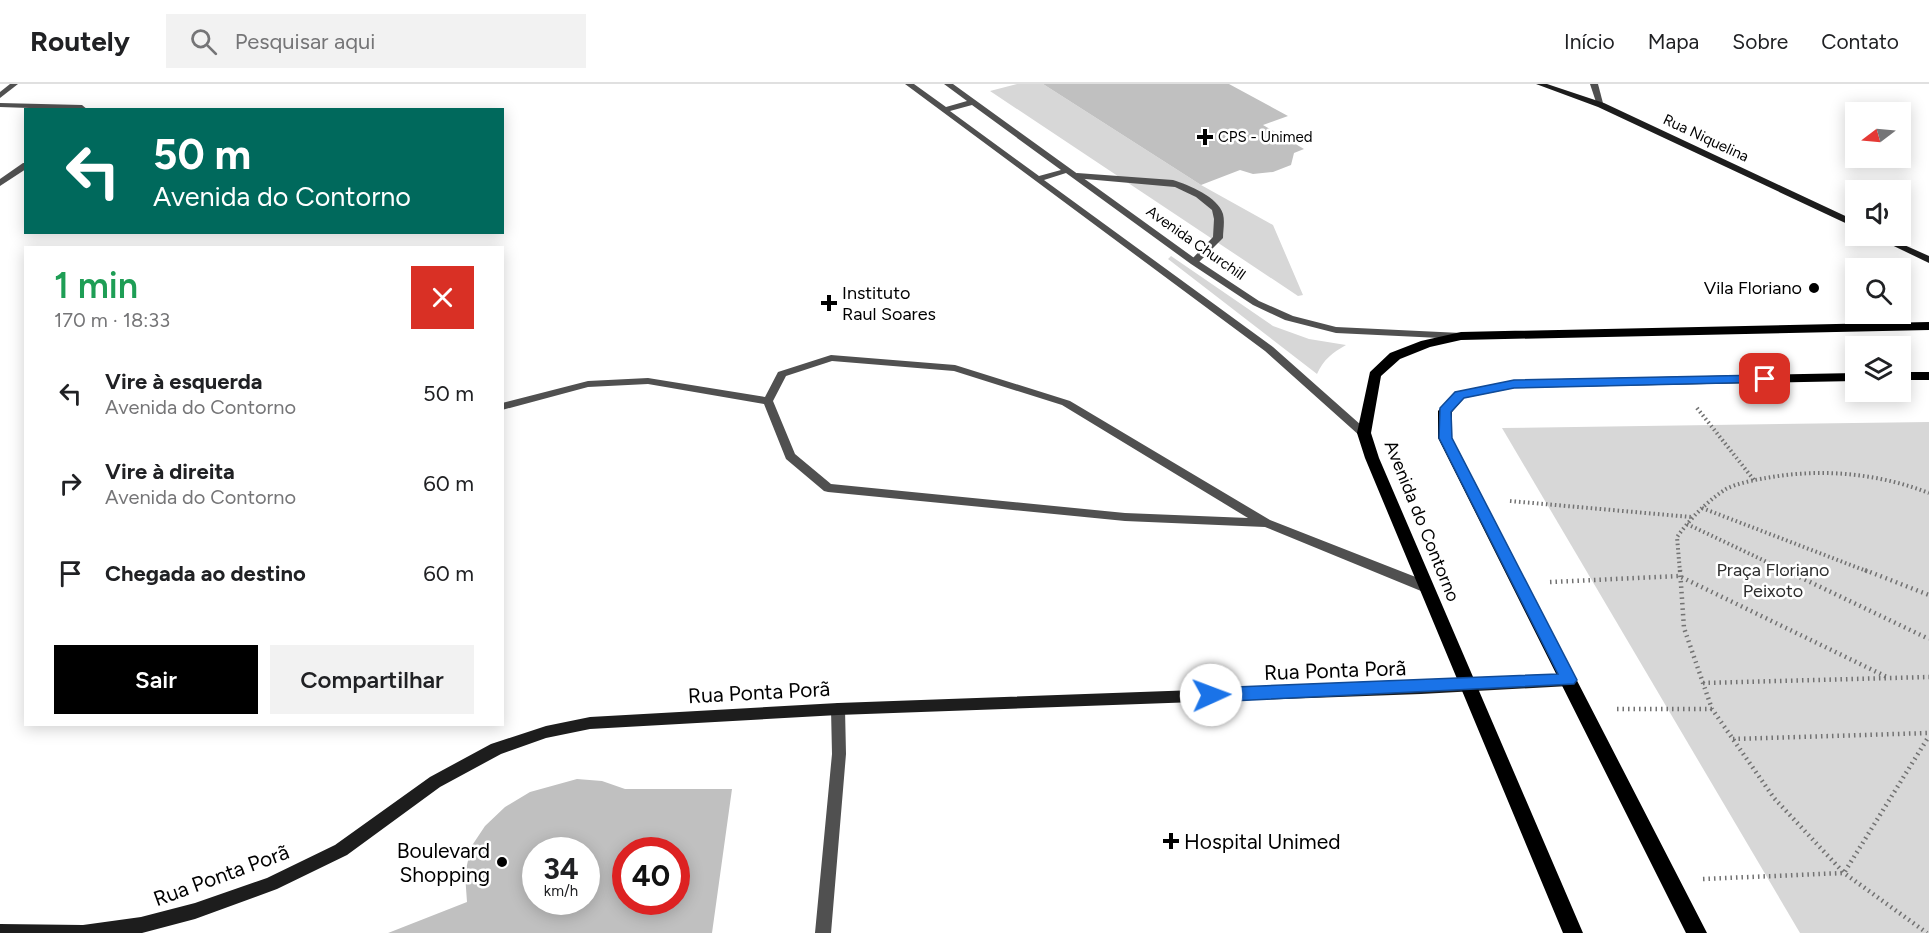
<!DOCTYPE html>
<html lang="pt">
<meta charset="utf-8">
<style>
:root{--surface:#fff;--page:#f2f2f2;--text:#202124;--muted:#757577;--line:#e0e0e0;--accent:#000}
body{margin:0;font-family:Figtree,sans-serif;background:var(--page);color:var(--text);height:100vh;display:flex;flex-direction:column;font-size:22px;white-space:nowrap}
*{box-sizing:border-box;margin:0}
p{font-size:20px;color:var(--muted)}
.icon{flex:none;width:33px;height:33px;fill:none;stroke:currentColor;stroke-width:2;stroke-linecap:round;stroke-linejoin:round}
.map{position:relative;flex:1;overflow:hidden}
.side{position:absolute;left:24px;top:162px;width:480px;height:480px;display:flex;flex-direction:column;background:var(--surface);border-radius:0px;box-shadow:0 3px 15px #0003}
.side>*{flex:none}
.hud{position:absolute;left:24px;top:24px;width:480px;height:126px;border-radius:0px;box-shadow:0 3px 15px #0003;background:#00695c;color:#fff;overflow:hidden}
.needle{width:39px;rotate:254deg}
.fabs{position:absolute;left:1845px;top:18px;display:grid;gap:12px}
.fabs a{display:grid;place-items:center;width:66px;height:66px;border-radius:0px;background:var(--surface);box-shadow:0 3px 15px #0003;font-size:30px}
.speed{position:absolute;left:522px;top:753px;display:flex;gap:12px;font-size:30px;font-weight:700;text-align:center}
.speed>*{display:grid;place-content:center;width:78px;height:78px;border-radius:50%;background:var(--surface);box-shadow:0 3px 15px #0003;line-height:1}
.speed small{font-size:15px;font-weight:400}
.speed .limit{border:9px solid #d22;background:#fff;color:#111}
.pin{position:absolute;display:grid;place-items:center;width:51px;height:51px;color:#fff;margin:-26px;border-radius:12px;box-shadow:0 3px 9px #0006}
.me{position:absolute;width:66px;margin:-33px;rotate:88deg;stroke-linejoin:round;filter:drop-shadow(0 0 4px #0008)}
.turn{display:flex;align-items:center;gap:21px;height:126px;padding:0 30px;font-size:27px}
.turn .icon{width:78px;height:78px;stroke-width:2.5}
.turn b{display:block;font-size:42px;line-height:51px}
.round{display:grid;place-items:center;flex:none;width:63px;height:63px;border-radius:0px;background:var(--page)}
.overview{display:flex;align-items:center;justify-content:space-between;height:102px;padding:0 30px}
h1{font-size:36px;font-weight:600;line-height:45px;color:#1e9e55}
.action{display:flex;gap:12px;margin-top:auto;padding:12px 30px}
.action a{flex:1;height:69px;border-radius:0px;background:var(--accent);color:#fff;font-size:24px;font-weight:600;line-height:69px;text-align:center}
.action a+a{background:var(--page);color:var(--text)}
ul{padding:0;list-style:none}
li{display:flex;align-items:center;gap:18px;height:90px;padding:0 30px}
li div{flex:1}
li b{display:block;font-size:22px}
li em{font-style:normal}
header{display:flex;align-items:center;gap:36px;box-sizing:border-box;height:84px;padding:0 30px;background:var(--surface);border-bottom:2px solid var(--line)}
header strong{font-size:28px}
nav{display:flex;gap:33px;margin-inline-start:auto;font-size:21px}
.search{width:420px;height:54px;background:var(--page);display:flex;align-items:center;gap:15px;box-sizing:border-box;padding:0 21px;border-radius:0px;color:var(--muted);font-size:22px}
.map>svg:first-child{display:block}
.green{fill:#d7d7d7}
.building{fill:#c0c0c0;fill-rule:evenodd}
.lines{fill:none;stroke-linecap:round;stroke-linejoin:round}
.path-far1{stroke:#727272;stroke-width:4;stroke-dasharray:1.5 3;stroke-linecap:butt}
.path{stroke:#727272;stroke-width:4.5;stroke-dasharray:1.5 4;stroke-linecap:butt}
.lane{fill:#505050;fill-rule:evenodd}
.street{fill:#505050;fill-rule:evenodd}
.secondary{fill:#1d1d1d;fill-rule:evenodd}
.primary{fill:#000;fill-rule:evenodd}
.route{fill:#1a73e8;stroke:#114b97;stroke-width:1.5}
.poi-dot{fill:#000;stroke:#fff;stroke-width:2}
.labels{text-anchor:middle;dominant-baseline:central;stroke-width:5;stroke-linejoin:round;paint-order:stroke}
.far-poi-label{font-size:15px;fill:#000;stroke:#fff;text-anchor:start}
.far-street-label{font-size:15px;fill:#000;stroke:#fff}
.poi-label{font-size:18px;fill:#000;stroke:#fff;text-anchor:end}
.street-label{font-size:18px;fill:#000;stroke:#fff}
.park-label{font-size:18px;fill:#2e2e2e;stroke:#fff}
.near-street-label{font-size:21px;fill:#000;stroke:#fff}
.near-poi-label{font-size:21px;fill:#000;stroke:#fff;text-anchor:start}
</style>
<header>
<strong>Routely</strong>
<div class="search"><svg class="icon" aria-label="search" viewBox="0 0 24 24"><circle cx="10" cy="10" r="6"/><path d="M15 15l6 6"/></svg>Pesquisar aqui</div>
<nav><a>Início</a><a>Mapa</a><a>Sobre</a><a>Contato</a></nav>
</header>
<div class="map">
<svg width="1929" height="849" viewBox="0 0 1929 849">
<rect width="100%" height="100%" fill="#fff"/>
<g class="green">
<path d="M 1017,0 L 1043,0 L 1201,101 L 1273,141 L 1303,211 L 1298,212 L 990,7 Z"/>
<path d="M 1171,172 L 1273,242 L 1309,255 L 1346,261 C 1332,269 1324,275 1317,290 L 1168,175 Z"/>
<path d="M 1929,338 L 1929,849 L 1800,849 L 1502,344 Z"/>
</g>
<g class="building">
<path d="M 1043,0 L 1229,0 L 1288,32 L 1263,41 L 1304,65 L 1294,69 L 1291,81 L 1273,88 L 1253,90 L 1240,86 L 1201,101 Z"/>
<path d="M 577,695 L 602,697 L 625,705 L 732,705 L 712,849 L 388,849 L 467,818 L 465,790 L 471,763 L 485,742 L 505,723 L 530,708 ZM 536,766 L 586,766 L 586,818 L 536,818 ZM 626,766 L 676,766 L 676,818 L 626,818 Z"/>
</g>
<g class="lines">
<g class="path-far1">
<path d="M 1697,324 L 1754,396"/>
<path d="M 1510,417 L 1691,433"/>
<path d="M 1702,424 L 1869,488"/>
<path d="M 1687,440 L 1788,488"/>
<path d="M 1680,488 L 1677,453 C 1690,435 1707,417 1726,405 C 1738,399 1754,396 1766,394 C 1821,384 1877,389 1929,409"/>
</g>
<g class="path">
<path d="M 1680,486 L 1684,544 L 1712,625 L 1774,714 L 1844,789 L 1927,849"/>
<path d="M 1785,486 L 1929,555"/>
<path d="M 1865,486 L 1929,511"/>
<path d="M 1550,498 L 1679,492 L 1889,594"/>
<path d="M 1703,599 L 1929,593"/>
<path d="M 1617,625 L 1712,625"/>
<path d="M 1733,655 L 1929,649"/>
<path d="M 1703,795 L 1844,789 L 1929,652"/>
</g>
<g class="lane">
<path d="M 10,0 L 18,0 L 0,14 L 0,8 Z"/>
<path d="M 0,19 L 82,21 L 88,26 L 0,23 Z"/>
<path d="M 23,79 L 26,79 L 26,85 L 0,102 L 0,95 Z"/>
<path d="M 1077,89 L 1173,96 C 1189,101 1218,113 1223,130 C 1225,138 1223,146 1223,154 L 1197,180 L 1191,180 L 1191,176 L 1213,153 L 1214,135 L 1212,126 L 1196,113 L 1175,103 L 1074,94 L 1073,92 Z"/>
<path d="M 831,271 L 955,281 L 1070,317 L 1270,436 L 1431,499 L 1432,503 L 1431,507 L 1421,507 L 1265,443 L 1125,437 L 828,408 L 824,407 L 786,375 L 764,320 L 648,300 L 588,303 L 502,326 L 502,319 L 588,297 L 648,294 L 765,313 L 778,288 ZM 832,277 L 954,287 L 1062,321 L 1248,434 L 1125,429 L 831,400 L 795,370 L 773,317 L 786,292 Z"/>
</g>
<g class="street">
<path d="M 905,0 L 914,0 L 946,23 L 967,17 L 944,0 L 953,0 L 1197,176 L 1259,217 L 1293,232 L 1336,243 L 1461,249 L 1466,252 L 1461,255 L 1336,249 L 1285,236 L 1253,221 L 1191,180 L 1066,89 L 1044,96 L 1273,263 L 1370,349 L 1368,352 L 1360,352 L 1265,267 ZM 972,21 L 1061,86 L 1039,92 L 950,27 Z"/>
<path d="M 1590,0 L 1598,0 L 1604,23 L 1597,21 Z"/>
<path d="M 838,619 L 843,621 L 845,625 L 846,670 L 831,849 L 815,849 L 832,670 L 831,625 L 833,621 Z"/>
</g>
<g class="secondary">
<path d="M 1536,0 L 1547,0 L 1604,19 L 1856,137 L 1856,144 L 1598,23 Z"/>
<path d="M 1873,152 L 1884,152 L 1929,172 L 1929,179 Z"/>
<path d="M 1569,590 L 1574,592 L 1576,596 L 1574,600 L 1569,602 L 1421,610 L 838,631 L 590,645 L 546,654 L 501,670 L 440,703 L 347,771 L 277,805 L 195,835 L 142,849 L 0,849 L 0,840 L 83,841 L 141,833 L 195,819 L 267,794 L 335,761 L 430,693 L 491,660 L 546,642 L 590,633 L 838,619 L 1421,598 Z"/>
</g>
<g class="primary">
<path d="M 1929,238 L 1929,246 L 1461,256 L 1430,263 L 1400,275 L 1381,292 L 1371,349 L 1379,374 L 1583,849 L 1563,849 L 1365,374 L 1357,349 L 1370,288 L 1390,269 L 1421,257 L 1461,248 Z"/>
<rect x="1900" y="288" width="29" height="8"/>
<path d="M 1856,289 L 1856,297 L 1514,304 L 1464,314 L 1452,328 L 1452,354 L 1707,849 L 1686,849 L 1438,354 L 1438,327 L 1455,308 L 1514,296 Z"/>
</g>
</g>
<path class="route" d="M 1765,291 L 1771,295 L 1769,298 L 1514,304 L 1464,314 L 1451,328 L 1452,354 L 1577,596 L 1574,600 L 1211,618 L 1206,616 L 1203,611 L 1206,606 L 1211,604 L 1558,590 L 1439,354 L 1440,324 L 1455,308 L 1514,296 Z"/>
<g class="poi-dot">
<path d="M1202 44h6v6h6v6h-6v6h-6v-6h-6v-6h6z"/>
<circle cx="1814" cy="204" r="6"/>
<path d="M826 210h6v6h6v6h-6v6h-6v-6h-6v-6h6z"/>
<path d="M1168 748h6v6h6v6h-6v6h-6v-6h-6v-6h6z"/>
<circle cx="502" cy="778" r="6"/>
</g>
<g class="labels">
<g class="far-poi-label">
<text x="1218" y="53">CPS - Unimed</text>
</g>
<g class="far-street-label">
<text transform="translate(1706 54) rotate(25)">Rua Niquelina</text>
<text transform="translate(1196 159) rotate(35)">Avenida Churchill</text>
</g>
<g class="poi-label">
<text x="1802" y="204">Vila Floriano</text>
<text x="842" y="209" text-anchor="start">Instituto<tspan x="842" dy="21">Raul Soares</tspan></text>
</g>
<g class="street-label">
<text transform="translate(1422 437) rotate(68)">Avenida do Contorno</text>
</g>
<g class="park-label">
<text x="1773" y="486">Praça Floriano<tspan x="1773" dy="21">Peixoto</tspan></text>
</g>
<g class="near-street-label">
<text transform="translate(1335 586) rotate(-2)">Rua Ponta Porã</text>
<text transform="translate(759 608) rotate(-3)">Rua Ponta Porã</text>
<text transform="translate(221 791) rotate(-20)">Rua Ponta Porã</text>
</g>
<g class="near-poi-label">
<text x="1184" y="757">Hospital Unimed</text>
<text x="490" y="766" text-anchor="end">Boulevard<tspan x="490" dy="24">Shopping</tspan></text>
</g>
</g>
</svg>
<div class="fabs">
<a><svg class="needle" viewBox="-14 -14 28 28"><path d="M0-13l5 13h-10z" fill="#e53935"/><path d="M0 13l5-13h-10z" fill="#757577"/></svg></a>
<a><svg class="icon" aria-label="sound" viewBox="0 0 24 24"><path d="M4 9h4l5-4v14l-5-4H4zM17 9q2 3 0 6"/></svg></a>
<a><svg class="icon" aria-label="search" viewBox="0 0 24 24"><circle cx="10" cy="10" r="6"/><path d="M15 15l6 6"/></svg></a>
<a><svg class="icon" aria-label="layers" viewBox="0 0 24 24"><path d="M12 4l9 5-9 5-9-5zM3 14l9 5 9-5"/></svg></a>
</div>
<div class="speed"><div>34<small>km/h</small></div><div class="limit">40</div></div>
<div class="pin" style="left:1765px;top:295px;background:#d93025"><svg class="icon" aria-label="arrive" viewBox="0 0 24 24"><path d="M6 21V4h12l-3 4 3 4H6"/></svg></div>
<svg class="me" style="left:1211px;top:611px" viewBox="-20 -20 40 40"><circle r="19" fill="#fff"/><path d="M0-13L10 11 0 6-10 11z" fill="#1a73e8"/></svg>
<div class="hud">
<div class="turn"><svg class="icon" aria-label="left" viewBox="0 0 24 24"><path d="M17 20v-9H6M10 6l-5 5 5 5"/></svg><div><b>50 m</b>Avenida do Contorno</div></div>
</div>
<section class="side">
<div class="overview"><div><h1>1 min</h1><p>170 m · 18:33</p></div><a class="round" style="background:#d93025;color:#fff"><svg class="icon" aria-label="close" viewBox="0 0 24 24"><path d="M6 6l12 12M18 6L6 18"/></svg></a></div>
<ul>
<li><svg class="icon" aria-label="left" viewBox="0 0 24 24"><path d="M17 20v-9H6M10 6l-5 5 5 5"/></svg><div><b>Vire à esquerda</b><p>Avenida do Contorno</p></div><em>50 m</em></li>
<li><svg class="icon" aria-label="right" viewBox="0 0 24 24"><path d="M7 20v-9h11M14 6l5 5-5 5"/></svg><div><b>Vire à direita</b><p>Avenida do Contorno</p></div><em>60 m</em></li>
<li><svg class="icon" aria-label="arrive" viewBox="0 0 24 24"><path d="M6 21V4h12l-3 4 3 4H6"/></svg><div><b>Chegada ao destino</b></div><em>60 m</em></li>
</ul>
<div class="action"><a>Sair</a><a>Compartilhar</a></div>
</section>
</div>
